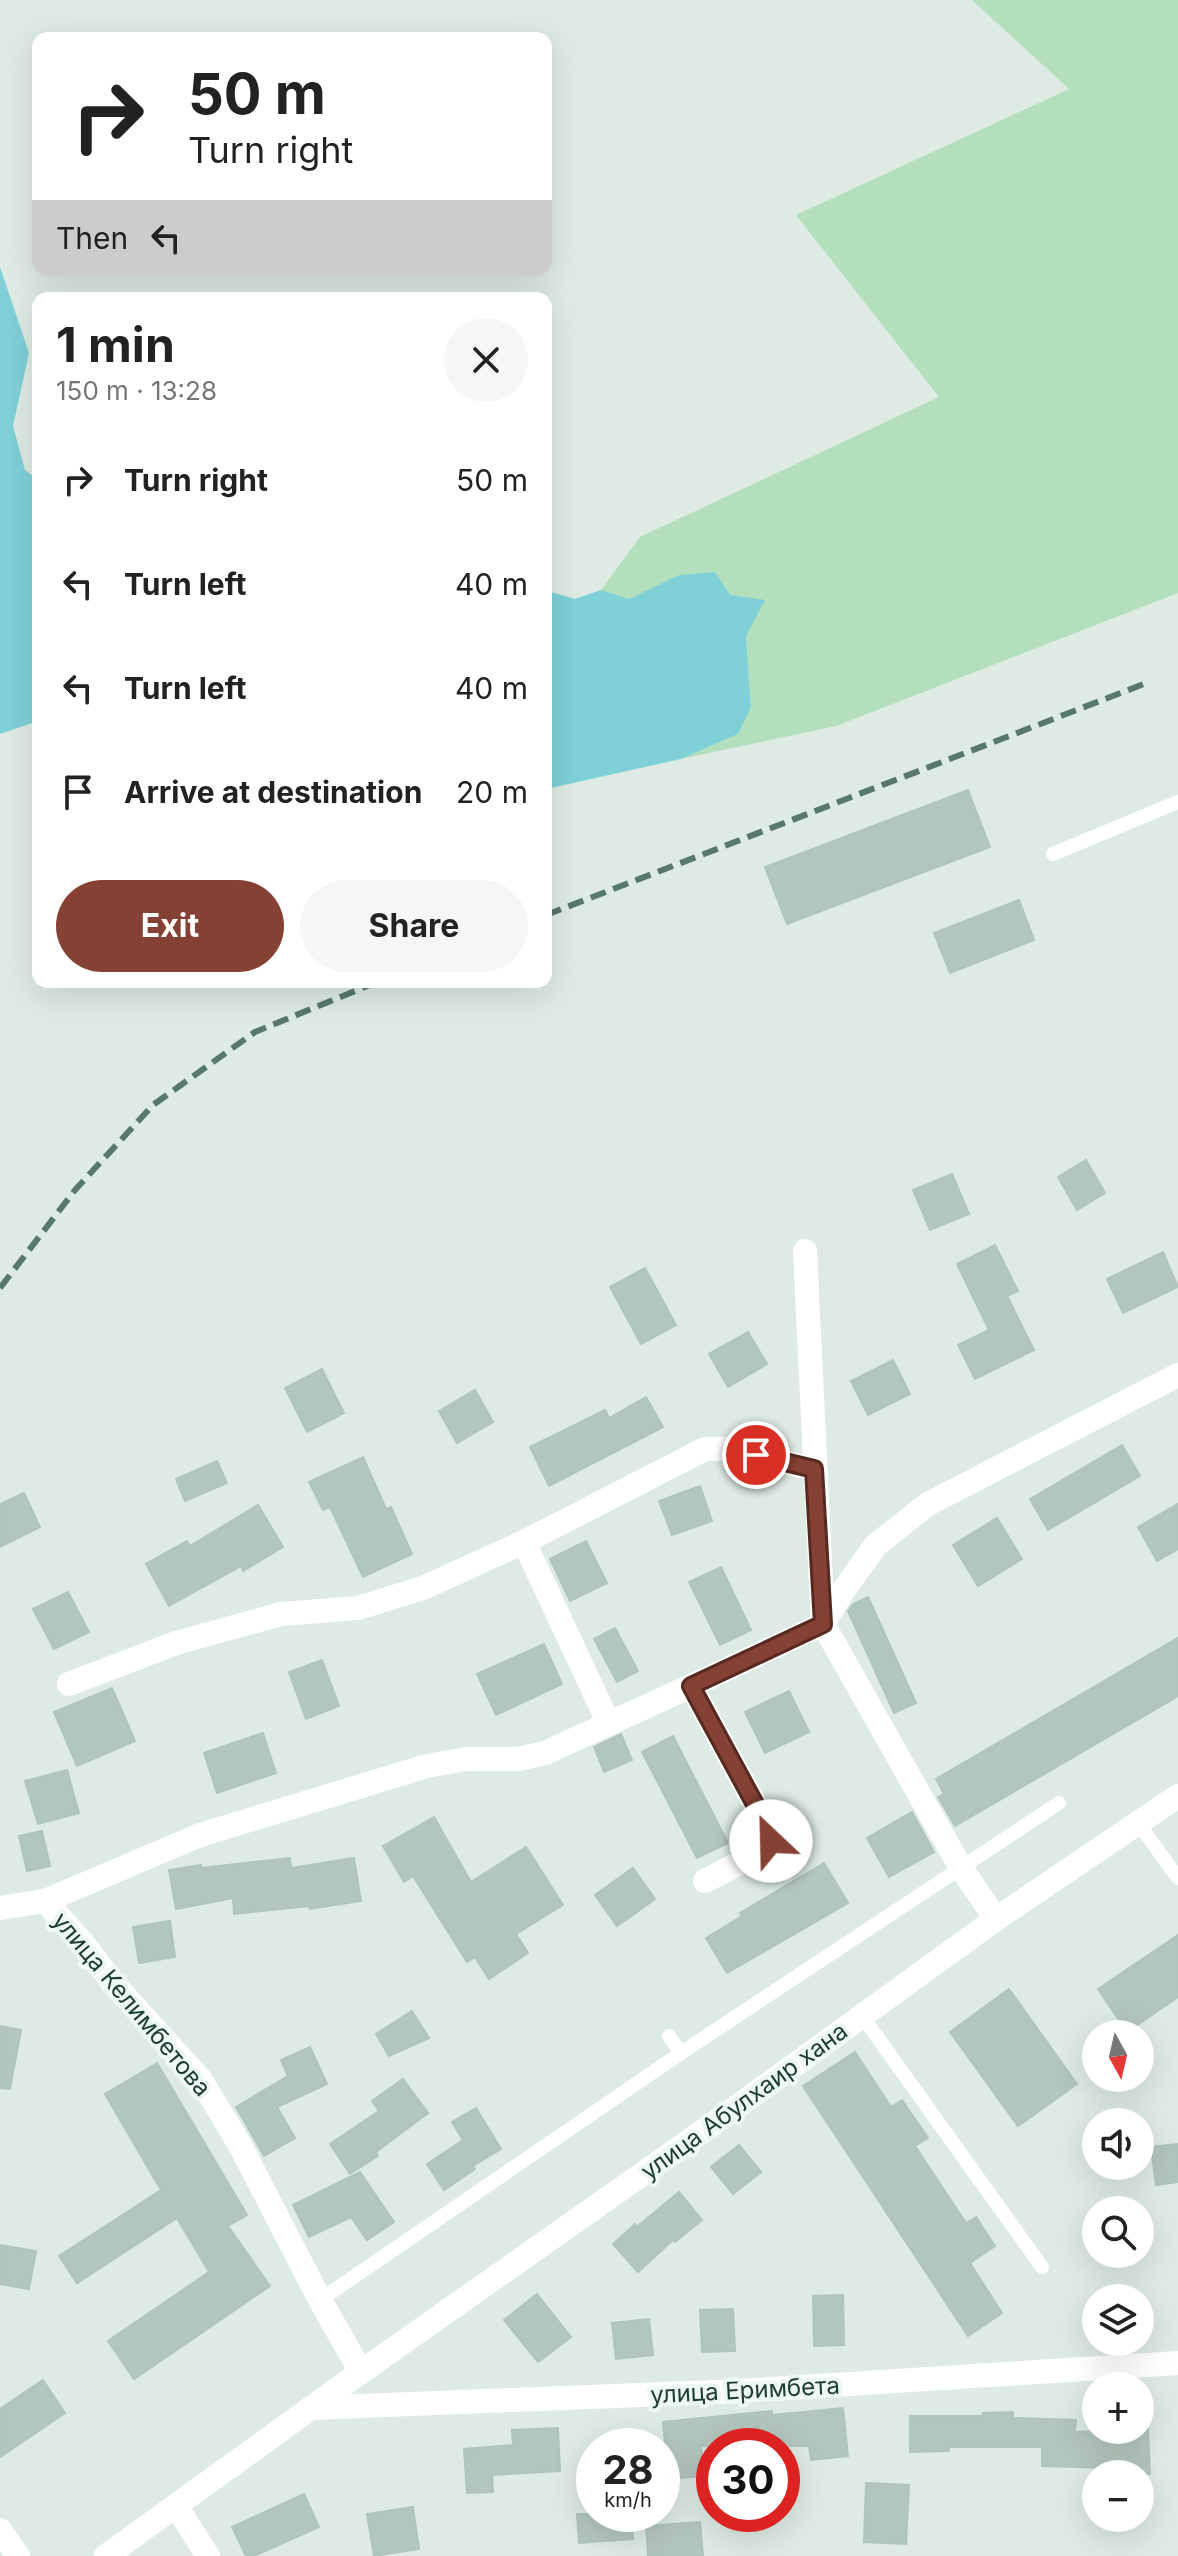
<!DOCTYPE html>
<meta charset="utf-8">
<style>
:root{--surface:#fff;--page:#f6f6f6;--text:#222;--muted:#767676;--accent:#854133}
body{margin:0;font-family:Inter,sans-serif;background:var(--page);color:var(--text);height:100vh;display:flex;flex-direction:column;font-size:30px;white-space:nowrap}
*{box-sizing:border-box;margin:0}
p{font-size:26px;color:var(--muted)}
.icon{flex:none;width:44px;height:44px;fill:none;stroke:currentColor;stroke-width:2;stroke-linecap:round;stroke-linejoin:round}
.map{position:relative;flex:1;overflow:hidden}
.drawer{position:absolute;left:32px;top:292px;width:520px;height:696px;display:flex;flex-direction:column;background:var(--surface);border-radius:16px;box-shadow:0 8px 32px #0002}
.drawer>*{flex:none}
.hud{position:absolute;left:32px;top:32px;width:520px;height:244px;border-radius:16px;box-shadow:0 8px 32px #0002;background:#fff;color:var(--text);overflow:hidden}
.needle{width:52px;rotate:172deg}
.buttons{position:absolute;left:1082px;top:2020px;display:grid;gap:16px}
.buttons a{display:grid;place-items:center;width:72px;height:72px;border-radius:50%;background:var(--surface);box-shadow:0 8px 32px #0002;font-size:40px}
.speed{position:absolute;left:576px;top:2428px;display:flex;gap:16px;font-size:40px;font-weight:700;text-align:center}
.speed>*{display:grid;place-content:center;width:104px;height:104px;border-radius:50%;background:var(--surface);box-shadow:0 8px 32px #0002;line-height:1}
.speed small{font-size:20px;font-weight:400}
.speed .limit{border:12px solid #d22;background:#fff;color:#111}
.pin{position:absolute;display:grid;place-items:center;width:68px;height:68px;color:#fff;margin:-34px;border:4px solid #fff;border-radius:50%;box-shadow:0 2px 8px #0007}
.me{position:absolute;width:88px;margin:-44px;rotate:336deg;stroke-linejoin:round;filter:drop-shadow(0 0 6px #0008)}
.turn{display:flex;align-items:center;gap:28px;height:168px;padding:0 24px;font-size:36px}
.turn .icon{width:104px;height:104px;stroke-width:2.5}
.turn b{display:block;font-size:56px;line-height:68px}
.then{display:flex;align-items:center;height:76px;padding:0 24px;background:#0003;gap:16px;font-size:30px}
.round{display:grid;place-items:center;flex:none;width:84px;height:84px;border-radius:42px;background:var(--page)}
.headline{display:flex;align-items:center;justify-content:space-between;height:136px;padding:0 24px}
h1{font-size:48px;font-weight:700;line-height:60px}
.button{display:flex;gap:16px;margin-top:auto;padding:16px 24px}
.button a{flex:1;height:92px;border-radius:48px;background:var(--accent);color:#fff;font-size:32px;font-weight:700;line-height:92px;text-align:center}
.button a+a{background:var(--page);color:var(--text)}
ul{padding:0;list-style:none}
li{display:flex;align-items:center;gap:24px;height:104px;padding:0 24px}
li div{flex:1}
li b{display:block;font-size:30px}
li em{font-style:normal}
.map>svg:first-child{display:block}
.green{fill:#b4dfbc}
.water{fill:#7fd0d7}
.building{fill:#b3c6bd;stroke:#afc5bb;stroke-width:2}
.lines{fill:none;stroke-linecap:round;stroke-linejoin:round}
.lane{stroke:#fff;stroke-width:14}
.street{stroke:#fff;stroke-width:24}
.rail{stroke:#57786d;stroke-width:6;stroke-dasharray:16 8;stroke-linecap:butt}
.route-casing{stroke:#562a21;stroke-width:20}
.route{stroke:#854133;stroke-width:14}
.labels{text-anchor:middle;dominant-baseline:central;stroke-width:8;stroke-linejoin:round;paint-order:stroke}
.street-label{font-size:24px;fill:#1d3c32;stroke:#eef8f2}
</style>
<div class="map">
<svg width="1178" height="2556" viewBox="0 0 1178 2556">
<rect width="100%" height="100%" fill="#ddebe4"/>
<path class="green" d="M 972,0 L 1178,0 L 1178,593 L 836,726 L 681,759 L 738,734 L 751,708 L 746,636 L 730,595 L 679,575 L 629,600 L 601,590 L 640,537 L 939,397 L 796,215 L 1069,89 Z"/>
<g class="water">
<path d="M 0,267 L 29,353 L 13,426 L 25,470 L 38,480 L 38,721 L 0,734 Z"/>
<path d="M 715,572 L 730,595 L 765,600 L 746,636 L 751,708 L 738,734 L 681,759 L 546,789 L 546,594 L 551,592 L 575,599 L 601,590 L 629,599 L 679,575 Z"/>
</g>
<g class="building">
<path d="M 968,790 L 990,847 L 787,924 L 765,867 Z"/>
<path d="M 1019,900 L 1034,940 L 950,973 L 934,933 Z"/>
<path d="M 1086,1160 L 1105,1193 L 1077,1210 L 1058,1177 Z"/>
<path d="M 952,1174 L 969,1214 L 930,1230 L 913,1190 Z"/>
<path d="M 995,1245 L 1018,1291 L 1007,1296 L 1034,1350 L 975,1379 L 958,1345 L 989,1330 L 957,1264 Z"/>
<path d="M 1163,1252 L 1178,1287 L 1123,1313 L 1107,1279 Z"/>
<path d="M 645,1268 L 676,1325 L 641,1344 L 610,1287 Z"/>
<path d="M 748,1332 L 767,1364 L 728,1387 L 709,1354 Z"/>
<path d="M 893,1360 L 910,1394 L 868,1415 L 851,1381 Z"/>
<path d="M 322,1369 L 344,1413 L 307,1432 L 285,1388 Z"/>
<path d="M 475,1390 L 493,1422 L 457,1443 L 439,1411 Z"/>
<path d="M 646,1397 L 663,1427 L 549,1486 L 530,1447 L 605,1410 L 609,1418 Z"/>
<path d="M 1122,1445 L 1140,1476 L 1048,1530 L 1030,1499 Z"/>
<path d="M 363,1457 L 386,1509 L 391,1507 L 412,1554 L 363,1577 L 330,1507 L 323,1510 L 309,1482 Z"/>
<path d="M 217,1461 L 227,1483 L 185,1501 L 176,1479 Z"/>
<path d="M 700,1486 L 712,1521 L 672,1535 L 659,1501 Z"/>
<path d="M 24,1493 L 40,1527 L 0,1547 L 0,1504 Z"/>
<path d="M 1178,1504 L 1178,1549 L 1157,1561 L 1138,1527 Z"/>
<path d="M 258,1505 L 283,1547 L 243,1571 L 241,1566 L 169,1606 L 146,1564 L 187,1541 L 190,1546 Z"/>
<path d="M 997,1518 L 1022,1559 L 978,1586 L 953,1545 Z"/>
<path d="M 586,1541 L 607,1583 L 570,1601 L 550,1559 Z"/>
<path d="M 721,1567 L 751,1630 L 720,1645 L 689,1582 Z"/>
<path d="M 68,1592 L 89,1632 L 54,1649 L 33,1609 Z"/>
<path d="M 868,1597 L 916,1703 L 894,1713 L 848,1611 L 853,1604 Z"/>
<path d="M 615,1628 L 638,1671 L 617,1682 L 594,1639 Z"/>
<path d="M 1178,1638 L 1178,1696 L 955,1826 L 938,1797 L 944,1794 L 936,1779 Z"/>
<path d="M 544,1644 L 562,1684 L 496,1715 L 477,1674 Z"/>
<path d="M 322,1660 L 339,1706 L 306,1719 L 289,1672 Z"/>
<path d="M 112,1688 L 135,1741 L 77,1766 L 54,1712 Z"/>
<path d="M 789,1691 L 809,1732 L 765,1753 L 745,1712 Z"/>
<path d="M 263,1733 L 276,1773 L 217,1793 L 204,1753 Z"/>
<path d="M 621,1734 L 632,1760 L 604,1772 L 594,1747 Z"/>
<path d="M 673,1736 L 728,1843 L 697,1858 L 642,1752 Z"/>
<path d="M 67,1770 L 79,1813 L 38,1824 L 25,1781 Z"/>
<path d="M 912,1812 L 934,1852 L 889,1877 L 867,1838 Z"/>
<path d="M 434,1817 L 471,1882 L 526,1847 L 563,1905 L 516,1934 L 528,1953 L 489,1979 L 475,1957 L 467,1962 L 413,1876 L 404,1882 L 383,1846 Z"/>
<path d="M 42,1831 L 50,1866 L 27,1871 L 19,1836 Z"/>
<path d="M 290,1858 L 291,1868 L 354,1858 L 361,1901 L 310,1909 L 309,1906 L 234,1914 L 233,1898 L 176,1909 L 169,1870 L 201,1865 L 201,1868 Z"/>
<path d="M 824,1863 L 848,1903 L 727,1973 L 706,1938 L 742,1916 L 740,1913 Z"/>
<path d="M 633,1868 L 655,1899 L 617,1926 L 595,1895 Z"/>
<path d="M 170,1921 L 175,1957 L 139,1963 L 133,1927 Z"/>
<path d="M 1178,1935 L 1178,1997 L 1127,2032 L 1098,1989 Z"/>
<path d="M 1009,1989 L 1077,2084 L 1018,2126 L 950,2032 Z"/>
<path d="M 412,2011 L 429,2038 L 389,2056 L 376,2034 Z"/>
<path d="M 0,2026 L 21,2030 L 10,2089 L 0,2088 Z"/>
<path d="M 310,2047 L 327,2084 L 277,2107 L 295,2138 L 264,2156 L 236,2107 L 288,2076 L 281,2060 Z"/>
<path d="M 855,2052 L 891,2107 L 902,2100 L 928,2138 L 915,2146 L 966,2223 L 976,2217 L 995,2246 L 970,2263 L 1002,2313 L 968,2336 L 803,2086 Z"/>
<path d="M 157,2063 L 247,2215 L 228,2226 L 270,2286 L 134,2379 L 108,2341 L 209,2272 L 177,2218 L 77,2283 L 59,2256 L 161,2190 L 105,2094 Z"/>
<path d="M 403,2079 L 428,2113 L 376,2152 L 378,2156 L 350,2174 L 330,2144 L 379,2111 L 372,2101 Z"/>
<path d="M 476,2108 L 501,2149 L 473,2166 L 475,2169 L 444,2190 L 427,2164 L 463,2140 L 452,2122 Z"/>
<path d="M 1178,2144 L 1178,2182 L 1156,2185 L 1151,2147 Z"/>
<path d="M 739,2145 L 761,2172 L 733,2194 L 711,2167 Z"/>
<path d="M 360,2172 L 394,2222 L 367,2240 L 351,2217 L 309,2237 L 293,2205 Z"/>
<path d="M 679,2192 L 702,2220 L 675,2242 L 673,2240 L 638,2272 L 613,2244 L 635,2224 L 638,2226 Z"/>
<path d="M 0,2245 L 36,2251 L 29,2289 L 0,2284 Z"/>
<path d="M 537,2294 L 571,2337 L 538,2362 L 504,2320 Z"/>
<path d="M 843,2295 L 844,2345 L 814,2346 L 813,2296 Z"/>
<path d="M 733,2309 L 735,2351 L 702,2352 L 700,2310 Z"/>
<path d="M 649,2319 L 653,2355 L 616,2359 L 612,2323 Z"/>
<path d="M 43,2380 L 65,2413 L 0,2457 L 0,2409 Z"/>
<path d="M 843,2408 L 848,2456 L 811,2460 L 809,2446 L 701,2446 L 704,2476 L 668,2479 L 663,2422 L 772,2411 L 772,2415 Z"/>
<path d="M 1013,2412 L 1013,2418 L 1076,2420 L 1075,2432 L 1148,2429 L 1150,2474 L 1110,2474 L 1110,2468 L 1042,2466 L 1042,2447 L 949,2447 L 949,2451 L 910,2452 L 910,2416 L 983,2416 L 983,2413 Z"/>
<path d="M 558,2428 L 560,2471 L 492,2475 L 493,2492 L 467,2493 L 464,2449 L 513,2445 L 512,2430 Z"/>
<path d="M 866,2483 L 909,2485 L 906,2544 L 864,2542 Z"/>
<path d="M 304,2494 L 319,2527 L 254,2556 L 246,2556 L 232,2527 Z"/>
<path d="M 413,2507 L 419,2549 L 374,2556 L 367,2514 Z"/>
<path d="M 577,2514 L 631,2514 L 633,2539 L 579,2543 Z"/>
<path d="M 700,2522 L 703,2556 L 648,2556 L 646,2526 Z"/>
</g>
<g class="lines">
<g class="lane">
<path d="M 1053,854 L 1178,802"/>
<path d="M 1138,1823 L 1178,1878"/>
<path d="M 862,2016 L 1042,2267"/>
<path d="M 669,2036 L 681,2053"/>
<path d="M 320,2300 L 681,2053 L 1059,1803"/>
</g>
<g class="street">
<path d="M 805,1251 L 823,1624 L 961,1868 L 996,1919"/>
<path d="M 524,1542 L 609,1724"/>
<path d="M 69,1684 L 176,1643 L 281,1614 L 358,1608 L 423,1588 L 524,1542 L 705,1449 L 727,1449 L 814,1469"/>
<path d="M 691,1686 L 769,1830 L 771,1841 L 768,1848 L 705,1881"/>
<path d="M 0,1908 L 45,1901"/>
<path d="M 361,2372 L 320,2300 L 241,2147 L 201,2080 L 113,1983 L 82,1942 L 45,1901 L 200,1835 L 427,1766 L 466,1759 L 518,1759 L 545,1753 L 691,1686 L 823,1624 L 843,1591 L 876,1545 L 928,1504 L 1178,1375"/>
<path d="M 311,2408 L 740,2391 L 1178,2363"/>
<path d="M 176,2506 L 208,2556"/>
<path d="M 0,2530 L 18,2556"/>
<path d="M 106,2556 L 361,2372 L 709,2127 L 996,1919 L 1178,1796"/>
</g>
<g class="rail">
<path d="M 546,915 L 1149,682"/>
<path d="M 0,1288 L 75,1190 L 153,1105 L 255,1032 L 377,982"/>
</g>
</g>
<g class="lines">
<g class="route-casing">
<path id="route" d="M 756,1455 L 814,1469 L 823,1624 L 691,1686 L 769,1830 L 771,1841"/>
</g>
<use href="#route" class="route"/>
</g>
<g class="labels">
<g class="street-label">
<text transform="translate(132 2004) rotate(50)">улица Келимбетова</text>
<text transform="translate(744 2101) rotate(-36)">улица Абулхаир хана</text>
<text transform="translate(745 2390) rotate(-3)">улица Еримбета</text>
</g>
</g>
</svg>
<div class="buttons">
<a><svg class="needle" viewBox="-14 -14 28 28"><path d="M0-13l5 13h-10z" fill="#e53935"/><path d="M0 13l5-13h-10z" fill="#767676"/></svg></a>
<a><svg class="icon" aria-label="sound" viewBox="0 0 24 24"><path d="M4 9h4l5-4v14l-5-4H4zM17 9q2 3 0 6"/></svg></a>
<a><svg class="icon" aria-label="search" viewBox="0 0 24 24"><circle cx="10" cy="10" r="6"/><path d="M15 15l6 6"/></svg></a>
<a><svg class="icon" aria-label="layers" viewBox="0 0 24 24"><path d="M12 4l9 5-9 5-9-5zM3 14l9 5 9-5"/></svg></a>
<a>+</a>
<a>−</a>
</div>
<div class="speed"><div>28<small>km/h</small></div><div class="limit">30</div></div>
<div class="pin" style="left:756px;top:1455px;background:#d93025"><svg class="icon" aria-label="arrive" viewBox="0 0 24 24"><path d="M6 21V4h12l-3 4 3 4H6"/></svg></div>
<svg class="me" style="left:771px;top:1841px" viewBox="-20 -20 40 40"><circle r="19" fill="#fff"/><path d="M0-13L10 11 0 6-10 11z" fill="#854133"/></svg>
<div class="hud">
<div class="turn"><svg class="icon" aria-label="right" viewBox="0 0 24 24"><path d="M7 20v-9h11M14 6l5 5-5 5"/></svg><div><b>50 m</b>Turn right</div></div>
<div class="then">Then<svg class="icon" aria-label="left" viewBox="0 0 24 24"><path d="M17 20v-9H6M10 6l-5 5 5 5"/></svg></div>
</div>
<section class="drawer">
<div class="headline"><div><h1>1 min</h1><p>150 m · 13:28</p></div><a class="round"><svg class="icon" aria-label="close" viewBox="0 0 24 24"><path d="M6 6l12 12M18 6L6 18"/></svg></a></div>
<ul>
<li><svg class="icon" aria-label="right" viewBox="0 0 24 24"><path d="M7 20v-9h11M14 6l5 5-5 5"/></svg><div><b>Turn right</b></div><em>50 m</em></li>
<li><svg class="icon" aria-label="left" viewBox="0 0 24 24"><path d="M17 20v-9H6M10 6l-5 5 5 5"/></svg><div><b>Turn left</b></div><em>40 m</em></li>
<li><svg class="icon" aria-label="left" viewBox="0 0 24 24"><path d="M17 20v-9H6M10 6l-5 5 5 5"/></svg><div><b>Turn left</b></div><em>40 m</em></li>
<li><svg class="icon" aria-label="arrive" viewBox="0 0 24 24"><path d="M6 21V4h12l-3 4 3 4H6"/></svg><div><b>Arrive at destination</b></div><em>20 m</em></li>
</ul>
<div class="button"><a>Exit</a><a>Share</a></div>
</section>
</div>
